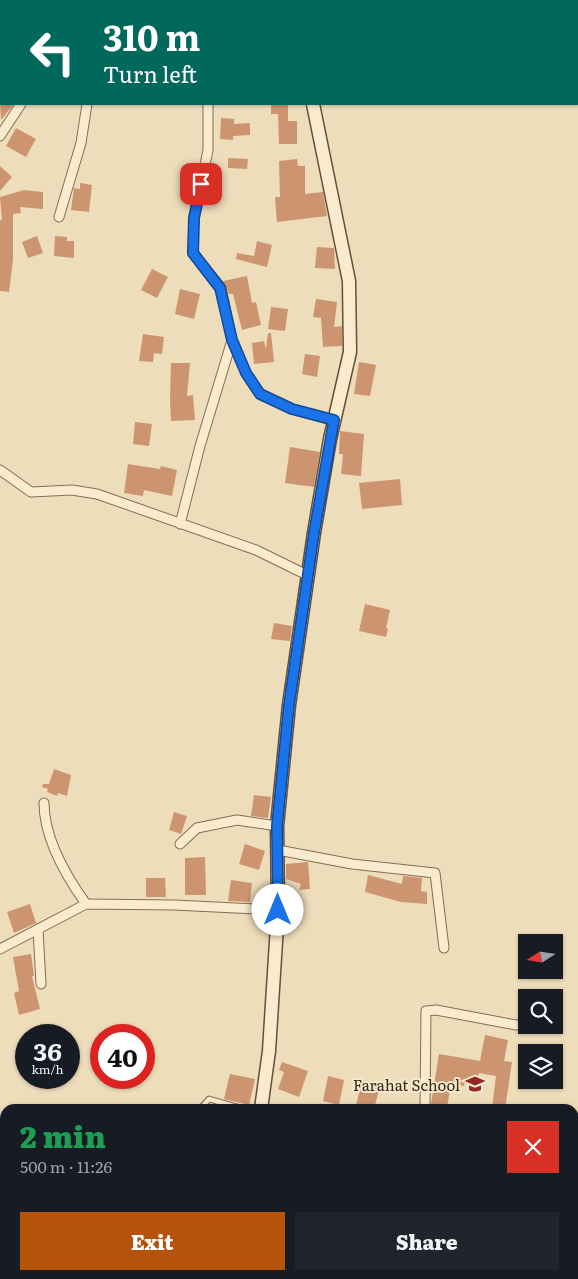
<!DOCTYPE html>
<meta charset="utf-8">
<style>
:root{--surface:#171b24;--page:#20242c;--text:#f1f3f6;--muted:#9ea1a6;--accent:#b45309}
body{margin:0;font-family:Literata,serif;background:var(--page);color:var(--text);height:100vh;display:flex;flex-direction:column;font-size:19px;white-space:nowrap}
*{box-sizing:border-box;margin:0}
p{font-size:16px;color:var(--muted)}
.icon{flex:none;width:28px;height:28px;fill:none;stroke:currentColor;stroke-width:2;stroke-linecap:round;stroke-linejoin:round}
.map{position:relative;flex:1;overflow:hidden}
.side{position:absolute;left:0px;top:1104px;width:579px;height:176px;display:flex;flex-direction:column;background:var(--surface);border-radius:15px 15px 0 0;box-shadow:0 1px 4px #0004}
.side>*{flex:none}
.hud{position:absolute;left:0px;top:0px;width:579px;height:105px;box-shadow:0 1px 4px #0004;background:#00695c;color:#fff;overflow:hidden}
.needle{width:32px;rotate:258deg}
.fabs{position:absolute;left:518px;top:934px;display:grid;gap:10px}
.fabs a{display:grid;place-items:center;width:45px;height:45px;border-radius:0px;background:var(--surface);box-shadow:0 1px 4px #0004;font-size:25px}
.speed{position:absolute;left:15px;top:1024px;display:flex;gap:10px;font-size:25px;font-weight:700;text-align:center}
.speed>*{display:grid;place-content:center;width:65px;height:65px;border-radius:50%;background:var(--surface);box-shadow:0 1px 4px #0004;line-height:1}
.speed small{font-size:12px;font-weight:400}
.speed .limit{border:8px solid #d22;background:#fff;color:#111}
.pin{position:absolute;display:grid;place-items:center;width:42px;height:42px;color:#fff;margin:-21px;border-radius:10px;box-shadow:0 2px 8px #0006}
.me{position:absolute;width:55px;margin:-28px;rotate:0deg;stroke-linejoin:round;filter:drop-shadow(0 0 4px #0008)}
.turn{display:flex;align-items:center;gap:18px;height:105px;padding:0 20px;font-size:22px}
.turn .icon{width:65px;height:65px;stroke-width:2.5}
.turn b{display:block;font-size:35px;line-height:42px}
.round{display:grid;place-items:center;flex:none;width:52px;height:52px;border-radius:0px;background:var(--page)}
.head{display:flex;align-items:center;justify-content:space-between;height:85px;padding:0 20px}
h1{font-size:30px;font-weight:800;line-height:38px;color:#1e9e55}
.primary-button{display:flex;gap:10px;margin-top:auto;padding:10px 20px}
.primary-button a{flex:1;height:58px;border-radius:0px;background:var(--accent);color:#fff;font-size:20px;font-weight:800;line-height:58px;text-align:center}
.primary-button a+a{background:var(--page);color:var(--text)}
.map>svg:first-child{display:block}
.building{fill:#cc9570}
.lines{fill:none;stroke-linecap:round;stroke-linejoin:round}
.lane-casing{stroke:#856d55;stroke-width:7}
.street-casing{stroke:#856d55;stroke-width:11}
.secondary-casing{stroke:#664e39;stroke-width:15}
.primary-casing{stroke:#523c2a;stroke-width:16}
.lane{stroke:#f9ebce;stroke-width:4.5}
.street{stroke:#f9ebce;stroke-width:9}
.secondary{stroke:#f9ebce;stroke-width:12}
.primary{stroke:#f3d291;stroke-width:14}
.route-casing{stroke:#114b97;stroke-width:12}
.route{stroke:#1a73e8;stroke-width:9}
.labels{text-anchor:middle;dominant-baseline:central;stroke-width:4;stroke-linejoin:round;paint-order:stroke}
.poi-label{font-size:15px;fill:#33261a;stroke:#f5e8cb;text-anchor:end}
</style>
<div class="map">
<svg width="578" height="1279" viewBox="0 0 578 1279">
<rect width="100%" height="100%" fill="#edb"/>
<g class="building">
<path d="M 0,104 L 14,104 L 1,120 Z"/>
<path d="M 271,104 L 288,104 L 288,121 L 297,121 L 297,144 L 279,144 L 278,114 L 271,114 Z"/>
<path d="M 221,118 L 234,119 L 234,124 L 250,123 L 250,135 L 233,136 L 233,140 L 220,139 Z"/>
<path d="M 16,128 L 36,139 L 26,157 L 6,146 Z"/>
<path d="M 228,158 L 248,159 L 247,169 L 228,168 Z"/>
<path d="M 297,159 L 298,166 L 305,166 L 305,194 L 323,192 L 327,216 L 277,222 L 275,197 L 280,197 L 279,161 Z"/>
<path d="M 0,166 L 12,177 L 0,191 Z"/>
<path d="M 80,183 L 92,185 L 89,212 L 71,210 L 74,188 L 80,189 Z"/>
<path d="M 24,190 L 43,192 L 43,209 L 20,207 L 21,213 L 13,214 L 13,260 L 9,292 L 0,291 L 0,220 L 2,220 L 0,197 Z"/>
<path d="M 37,236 L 43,253 L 28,258 L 22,242 Z"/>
<path d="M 55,236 L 67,237 L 67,241 L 74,241 L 74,258 L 54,256 Z"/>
<path d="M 257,241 L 272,245 L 267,267 L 236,259 L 237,253 L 254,256 Z"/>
<path d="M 317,247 L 334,248 L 335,269 L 315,268 Z"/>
<path d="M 152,269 L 168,277 L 157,298 L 141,290 Z"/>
<path d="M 247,276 L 252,303 L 256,302 L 261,325 L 242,330 L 233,294 L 229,294 L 223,281 Z"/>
<path d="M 180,289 L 200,294 L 194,319 L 175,314 Z"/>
<path d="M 316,299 L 337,302 L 334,327 L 342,326 L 342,346 L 323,347 L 321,318 L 313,317 Z"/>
<path d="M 271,307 L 288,309 L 285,331 L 268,329 Z"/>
<path d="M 268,333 L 271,333 L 274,362 L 254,364 L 252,343 L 264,341 L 266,349 Z"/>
<path d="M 143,334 L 164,337 L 162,354 L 154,353 L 153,362 L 139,361 Z"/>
<path d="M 305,354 L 320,356 L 317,377 L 302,374 Z"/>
<path d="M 359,362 L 376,365 L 370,396 L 354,394 Z"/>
<path d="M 171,363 L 190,363 L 187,396 L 193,395 L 195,420 L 171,421 L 170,400 Z"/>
<path d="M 135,422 L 152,424 L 149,446 L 133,444 Z"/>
<path d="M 340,431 L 364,434 L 361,476 L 341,474 L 343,454 L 339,454 Z"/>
<path d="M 290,447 L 320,452 L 314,487 L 285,483 Z"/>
<path d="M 128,464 L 160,469 L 161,466 L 177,470 L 172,496 L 144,490 L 143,496 L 124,493 Z"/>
<path d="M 400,479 L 402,505 L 362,509 L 359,483 Z"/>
<path d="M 365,604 L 390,610 L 386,628 L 388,629 L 386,637 L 359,631 Z"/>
<path d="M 274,623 L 292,626 L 290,641 L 271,639 Z"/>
<path d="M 54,769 L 71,775 L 67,796 L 58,793 L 57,796 L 47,792 L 48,789 L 42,787 L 43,784 L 49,784 Z"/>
<path d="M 254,795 L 271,797 L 268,818 L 251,816 Z"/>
<path d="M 174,812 L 187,816 L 181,834 L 169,830 Z"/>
<path d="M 245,844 L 265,851 L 259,870 L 239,864 Z"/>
<path d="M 205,857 L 206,895 L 185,895 L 185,858 Z"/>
<path d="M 308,862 L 310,889 L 299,890 L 301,884 L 286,879 L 286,864 Z"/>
<path d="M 368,875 L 402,884 L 403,876 L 422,878 L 421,891 L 427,892 L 427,904 L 401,902 L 365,892 Z"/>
<path d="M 146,878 L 165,878 L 166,897 L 146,897 Z"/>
<path d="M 231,880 L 252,883 L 250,902 L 228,901 Z"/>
<path d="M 30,904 L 36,923 L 14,933 L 7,912 Z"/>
<path d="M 31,954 L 34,976 L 32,976 L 40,1009 L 19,1015 L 14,993 L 19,991 L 13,957 Z"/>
<path d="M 485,1035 L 508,1040 L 504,1061 L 512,1062 L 505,1109 L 492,1109 L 496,1076 L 479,1073 L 478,1081 L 466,1079 L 464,1086 L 451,1084 L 447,1107 L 431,1104 L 439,1054 L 480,1061 Z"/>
<path d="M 282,1062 L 308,1071 L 299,1097 L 278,1089 L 284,1072 L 279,1070 Z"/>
<path d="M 230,1074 L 255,1079 L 249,1105 L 224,1099 Z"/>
<path d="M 328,1076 L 344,1080 L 339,1105 L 323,1101 Z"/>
<path d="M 362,1081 L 380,1086 L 374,1109 L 355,1109 Z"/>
</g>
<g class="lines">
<g class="lane-casing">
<g id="lane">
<path d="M 23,0 L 27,1"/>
<path d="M 200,1109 L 209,1099 L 244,1109"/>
</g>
</g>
<g class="street-casing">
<g id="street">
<path d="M 193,0 L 193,1"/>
<path d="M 88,1 L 89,0"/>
<path d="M 208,104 L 208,150 L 194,218 L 193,253 L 221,288 L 232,340 L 246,373 L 260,394 L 292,409 L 335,421"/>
<path d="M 0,136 L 21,104"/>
<path d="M 59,217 L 81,143 L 87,104"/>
<path d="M 0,470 L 31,492 L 72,490 L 97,494 L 256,550 L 307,575"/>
<path d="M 180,524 L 200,446 L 232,340"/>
<path d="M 44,803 C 44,837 66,876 86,904"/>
<path d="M 180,844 L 197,828 L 237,820 L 277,826"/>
<path d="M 278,850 L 352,864 L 435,873 L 444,948"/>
<path d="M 38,929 L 41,984"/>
<path d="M 0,949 L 86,904 L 174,905 L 278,910"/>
<path d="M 425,1109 L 426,1011 L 436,1010 L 516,1025"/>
<path d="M 574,1168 L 578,1169"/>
<path d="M 96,1275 L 97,1279"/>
</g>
</g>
<g class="secondary-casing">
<g id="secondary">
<path d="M 299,0 L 299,1"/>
<path d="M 261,1109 L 269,1051 L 278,910 L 277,826 L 289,705 L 314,533 L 330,439 L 350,352 L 349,281 L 313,104"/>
<path d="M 250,1279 L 250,1275"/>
</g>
</g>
<g class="primary-casing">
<path id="primary" d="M 530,0 L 532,1"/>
</g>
<use href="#lane" class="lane"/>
<use href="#street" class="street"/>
<use href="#secondary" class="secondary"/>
<use href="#primary" class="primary"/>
</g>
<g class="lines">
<g class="route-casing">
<path id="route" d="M 201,184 L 194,218 L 193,253 L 220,288 L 232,340 L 246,373 L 260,394 L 292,409 L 334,420 L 314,533 L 289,705 L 277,826 L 278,910"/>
</g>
<use href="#route" class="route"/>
</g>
<defs>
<g id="school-bare" transform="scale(1.5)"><path d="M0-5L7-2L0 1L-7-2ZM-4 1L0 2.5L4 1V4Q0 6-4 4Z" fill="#942528" stroke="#f5e8cb" stroke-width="2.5" paint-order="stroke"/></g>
</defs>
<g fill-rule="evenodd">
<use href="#school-bare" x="475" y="1084"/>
</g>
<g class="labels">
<g class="poi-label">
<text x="460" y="1084">Farahat School</text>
</g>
</g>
</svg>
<div class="fabs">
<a><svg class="needle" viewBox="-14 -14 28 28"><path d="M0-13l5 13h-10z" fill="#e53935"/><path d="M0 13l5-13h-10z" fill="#9ea1a6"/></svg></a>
<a><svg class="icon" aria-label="search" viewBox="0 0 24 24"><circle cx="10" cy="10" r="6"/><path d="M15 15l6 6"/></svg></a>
<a><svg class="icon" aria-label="layers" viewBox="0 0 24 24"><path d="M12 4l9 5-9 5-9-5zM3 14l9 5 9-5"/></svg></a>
</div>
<div class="speed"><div>36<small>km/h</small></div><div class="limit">40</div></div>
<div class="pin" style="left:201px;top:184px;background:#d93025"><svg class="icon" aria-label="arrive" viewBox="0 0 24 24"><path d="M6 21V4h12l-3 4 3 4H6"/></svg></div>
<svg class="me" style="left:278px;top:910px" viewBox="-20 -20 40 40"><circle r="19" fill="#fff"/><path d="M0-13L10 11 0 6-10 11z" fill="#1a73e8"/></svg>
<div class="hud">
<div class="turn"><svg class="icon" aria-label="left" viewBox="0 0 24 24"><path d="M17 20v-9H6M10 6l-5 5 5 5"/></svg><div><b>310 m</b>Turn left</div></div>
</div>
<section class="side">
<div class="head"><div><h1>2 min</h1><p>500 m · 11:26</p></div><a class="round" style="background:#d93025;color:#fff"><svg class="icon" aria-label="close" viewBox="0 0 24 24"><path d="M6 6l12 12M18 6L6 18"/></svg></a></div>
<div class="primary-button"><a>Exit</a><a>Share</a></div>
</section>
</div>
